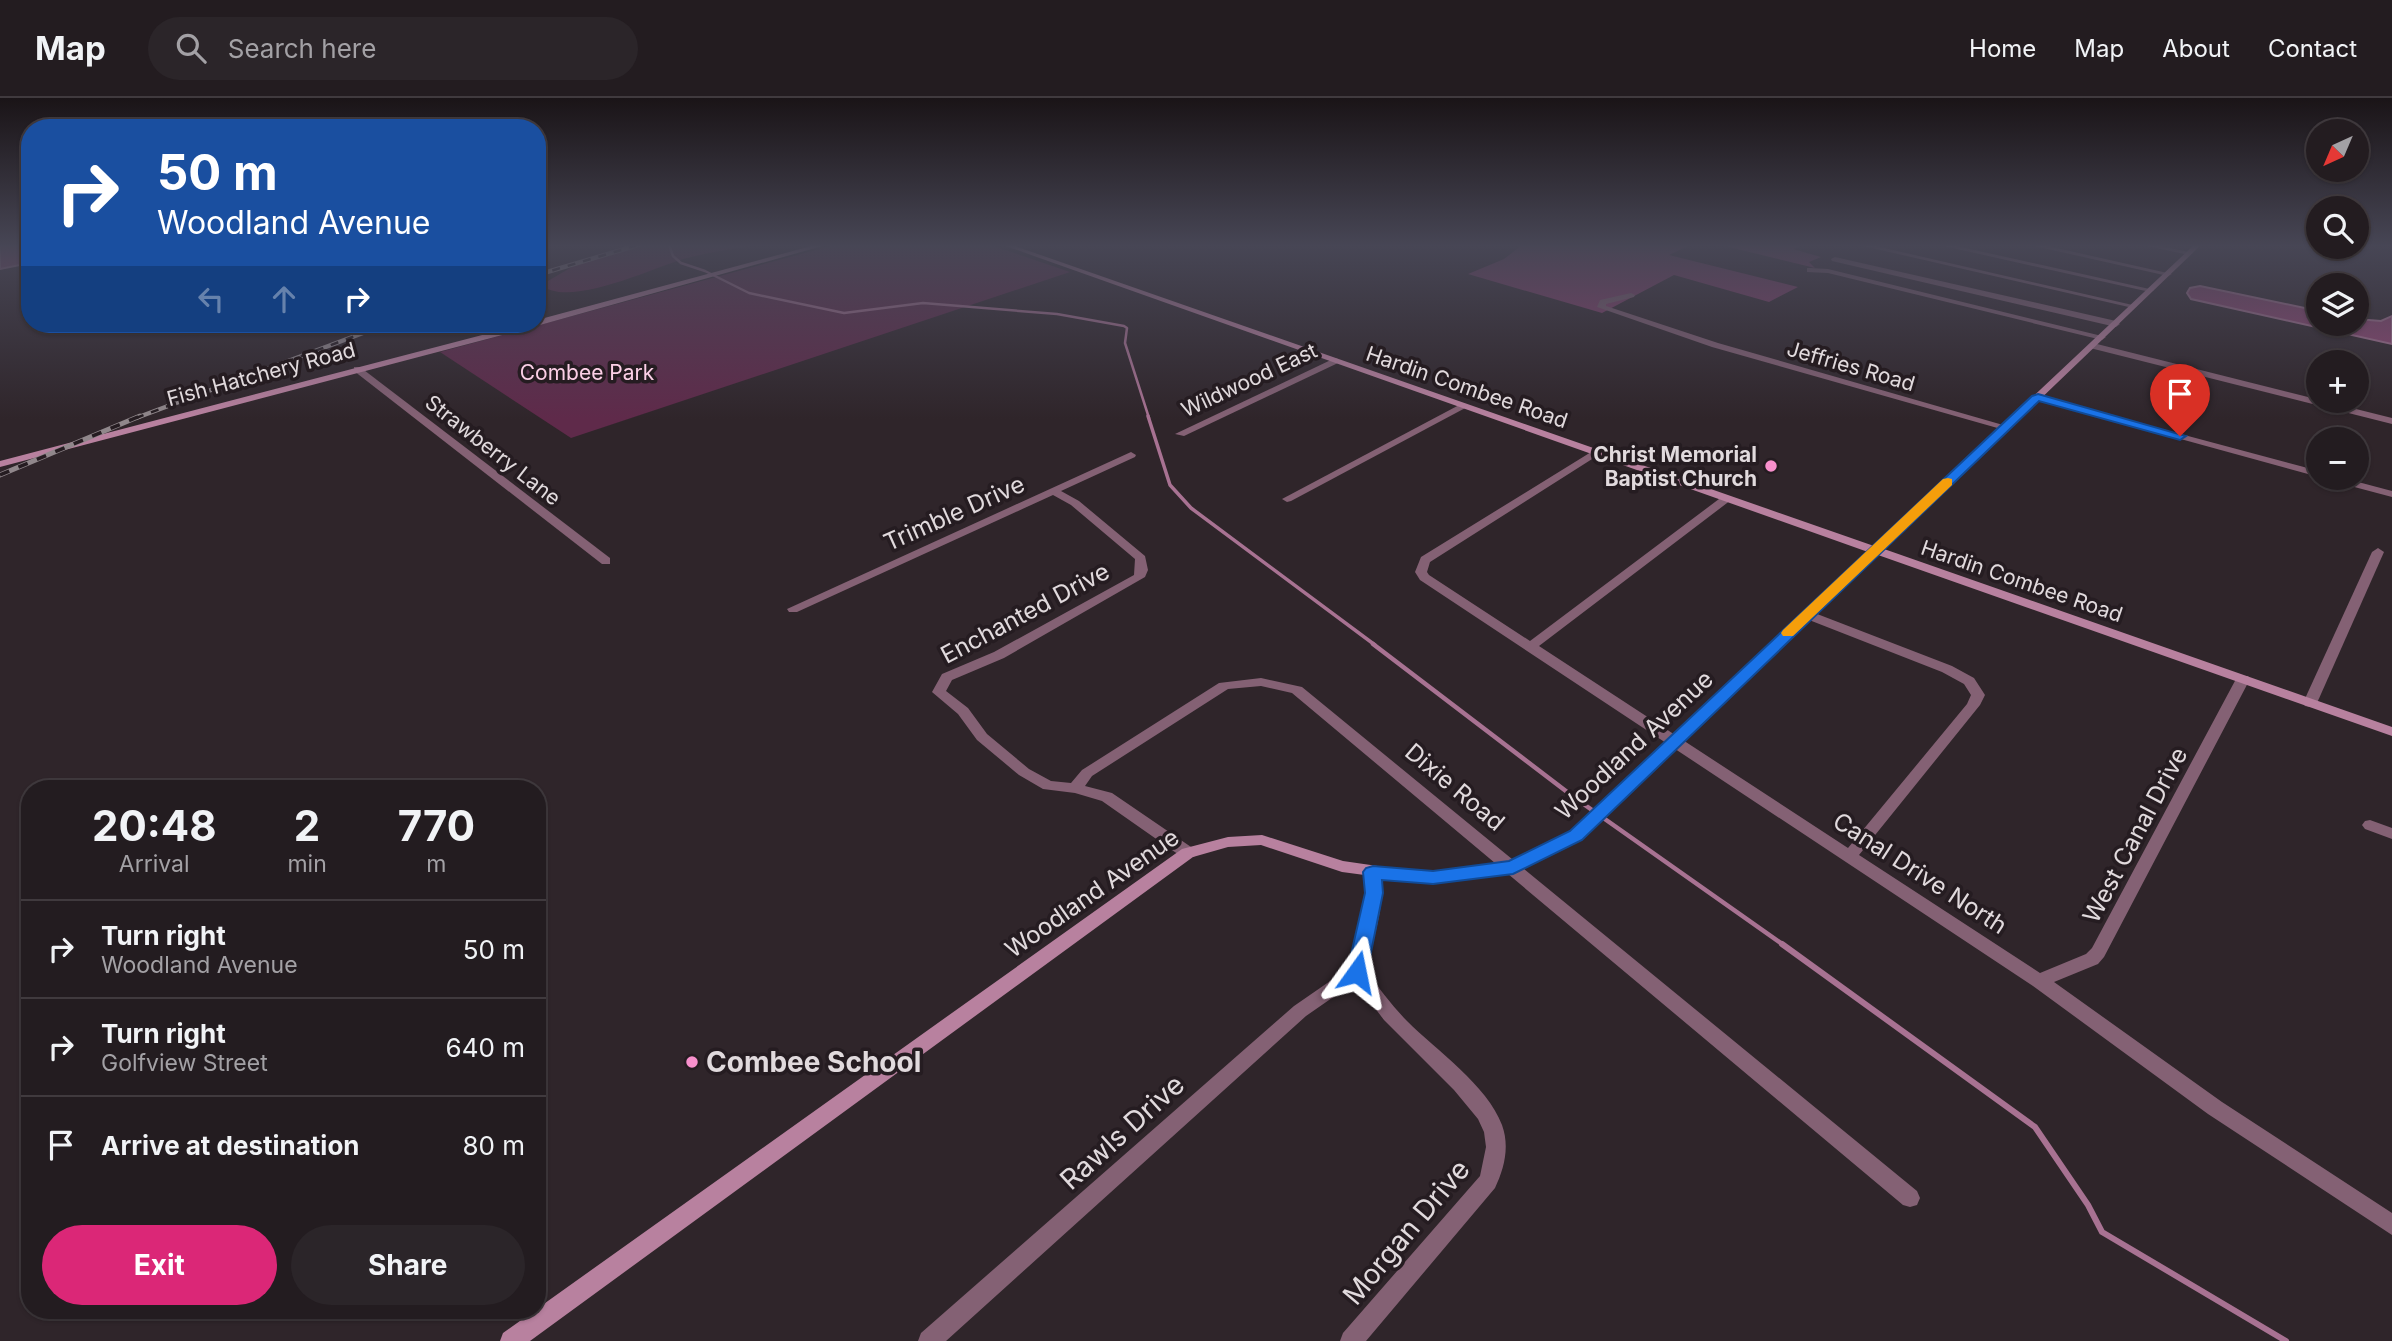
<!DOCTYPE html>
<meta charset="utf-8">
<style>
:root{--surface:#231c20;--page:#2b2529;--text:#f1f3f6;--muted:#a3a1a5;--line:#403a3e;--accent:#db2777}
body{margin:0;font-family:Inter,sans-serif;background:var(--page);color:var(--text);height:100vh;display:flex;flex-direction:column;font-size:26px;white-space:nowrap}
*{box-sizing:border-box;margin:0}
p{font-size:23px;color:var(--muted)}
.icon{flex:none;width:38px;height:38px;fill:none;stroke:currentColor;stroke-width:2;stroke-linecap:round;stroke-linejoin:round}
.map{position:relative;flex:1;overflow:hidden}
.details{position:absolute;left:21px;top:682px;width:525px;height:539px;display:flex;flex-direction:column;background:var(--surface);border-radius:28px;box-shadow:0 2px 5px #0004,0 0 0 2px var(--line)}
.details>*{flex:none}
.top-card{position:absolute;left:21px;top:21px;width:525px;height:214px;border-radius:28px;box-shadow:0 2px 5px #0004,0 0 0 2px var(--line);background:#1a4fa0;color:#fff;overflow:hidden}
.needle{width:46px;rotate:224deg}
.buttons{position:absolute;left:2306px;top:21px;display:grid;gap:14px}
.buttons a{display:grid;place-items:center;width:63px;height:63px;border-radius:50%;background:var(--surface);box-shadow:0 2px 5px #0004,0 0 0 2px var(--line);font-size:35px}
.pin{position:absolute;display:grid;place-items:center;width:60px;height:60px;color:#fff;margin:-72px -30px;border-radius:50% 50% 50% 0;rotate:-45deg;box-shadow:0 0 7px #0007}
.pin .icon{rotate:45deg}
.me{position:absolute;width:77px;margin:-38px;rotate:12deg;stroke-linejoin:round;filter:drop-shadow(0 0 5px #0008)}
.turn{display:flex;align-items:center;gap:24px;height:147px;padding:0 21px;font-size:32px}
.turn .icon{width:91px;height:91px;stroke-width:2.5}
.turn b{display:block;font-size:49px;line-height:60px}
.lanes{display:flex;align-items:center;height:66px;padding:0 21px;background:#0003;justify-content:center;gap:35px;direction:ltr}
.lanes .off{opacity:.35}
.eta{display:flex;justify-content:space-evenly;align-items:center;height:119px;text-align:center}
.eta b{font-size:42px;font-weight:700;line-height:49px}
.cta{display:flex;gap:14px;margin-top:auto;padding:14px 21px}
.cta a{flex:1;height:80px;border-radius:42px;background:var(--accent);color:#fff;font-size:28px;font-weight:700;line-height:80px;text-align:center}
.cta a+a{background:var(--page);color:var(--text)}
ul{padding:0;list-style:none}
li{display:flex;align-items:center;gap:21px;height:98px;padding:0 21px;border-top:2px solid var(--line)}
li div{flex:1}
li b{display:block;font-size:26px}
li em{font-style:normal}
header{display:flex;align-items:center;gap:42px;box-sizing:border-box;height:98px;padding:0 35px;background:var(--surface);border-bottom:2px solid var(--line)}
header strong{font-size:33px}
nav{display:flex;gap:38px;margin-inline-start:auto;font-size:24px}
.search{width:490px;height:63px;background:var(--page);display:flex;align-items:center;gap:18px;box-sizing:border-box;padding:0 24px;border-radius:38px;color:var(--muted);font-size:26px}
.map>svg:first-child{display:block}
.green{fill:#5f2a4a}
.forest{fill:#893e6c}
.water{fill:#904572;stroke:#a87292;stroke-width:2}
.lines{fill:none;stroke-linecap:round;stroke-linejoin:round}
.stream-far3{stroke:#a87292;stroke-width:2.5}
.stream-far2{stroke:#a87292;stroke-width:3.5}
.stream-far1{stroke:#a87292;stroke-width:4.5}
.stream{stroke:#a87292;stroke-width:6}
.street{fill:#846174;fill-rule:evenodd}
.secondary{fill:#b8819f;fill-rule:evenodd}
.rail-far1-casing{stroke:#90878b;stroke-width:4.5}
.rail-casing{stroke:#90878b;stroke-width:5}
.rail-far1{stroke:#251c21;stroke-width:2.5;stroke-dasharray:8;stroke-linecap:butt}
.rail{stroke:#251c21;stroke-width:3.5;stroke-dasharray:10;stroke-linecap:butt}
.route{fill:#1a73e8;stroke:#114b97;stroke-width:2}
.slow{fill:#f59e0b}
.poi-dot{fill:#f890cc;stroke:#251c21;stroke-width:2.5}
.labels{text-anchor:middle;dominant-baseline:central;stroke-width:7;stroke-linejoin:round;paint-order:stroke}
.far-street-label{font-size:21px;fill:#e1dadd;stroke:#251c21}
.far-park-label{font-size:21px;fill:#fbcfe6;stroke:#251c21}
.far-poi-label{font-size:21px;font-weight:bold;fill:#e1dadd;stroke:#251c21;text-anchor:end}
.street-label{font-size:24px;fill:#e1dadd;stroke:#251c21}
.near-poi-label{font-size:28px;font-weight:bold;fill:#e1dadd;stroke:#251c21;text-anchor:start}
.near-street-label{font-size:28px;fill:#e1dadd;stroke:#251c21}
</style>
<header>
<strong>Map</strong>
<div class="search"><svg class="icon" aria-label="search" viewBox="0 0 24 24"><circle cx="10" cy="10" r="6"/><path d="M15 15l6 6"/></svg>Search here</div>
<nav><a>Home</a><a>Map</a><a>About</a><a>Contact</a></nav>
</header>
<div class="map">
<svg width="2392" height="1243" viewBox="0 0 2392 1243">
<rect width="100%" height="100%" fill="#2f252a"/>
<g class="green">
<path d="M 643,147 L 757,147 C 733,151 710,154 687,160 C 654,169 569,211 541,187 L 577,166 Z"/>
<path d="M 834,147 L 991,147 L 1070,174 L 571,340 L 440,254 Z"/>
</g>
<g class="forest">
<path d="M 1522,147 L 1690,147 L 1669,157 L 1798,189 L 1769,204 L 1674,177 L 1602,215 L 1468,176 L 1504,161 Z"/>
<path d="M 1721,147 L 1803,147 L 1793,151 L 1821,159 L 1809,164 L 1815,170 Z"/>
</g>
<g class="water">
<path d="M 0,147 L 30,147 L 30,165 L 0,171 Z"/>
<path d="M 2200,188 L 2319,213 L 2319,226 L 2357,226 L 2357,221 L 2381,223 L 2392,218 L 2392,246 L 2191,201 L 2187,195 L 2190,190 Z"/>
</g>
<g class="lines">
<path class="stream-far3" d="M 669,147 L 673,158 L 681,165 L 705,173 L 749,195 L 844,215 L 923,205 L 1057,216 L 1124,228 L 1127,230 L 1125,245 L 1149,320"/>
<path class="stream-far2" d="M 1148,318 L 1170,387 L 1191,410 L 1375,547"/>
<path class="stream-far1" d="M 1373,546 L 1575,700 L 1785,848"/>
<path class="stream" d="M 1782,846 L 2035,1029 L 2088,1107 L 2102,1134 L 2286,1243"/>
<g class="street">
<path d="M 1859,147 L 1871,147 L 2137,208 L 2133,210 Z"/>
<path d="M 1939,147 L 1952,147 L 2154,192 L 2150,194 Z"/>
<path d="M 2030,147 L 2043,147 L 2172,176 L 2168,178 Z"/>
<path d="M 2142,147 L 2156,147 L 2193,155 L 2189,157 Z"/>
<path d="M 1835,159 L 2116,223 L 2120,226 L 2116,229 L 1832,163 L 1831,161 Z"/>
<path d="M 1810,170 L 1828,171 L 2106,239 L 2102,242 L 1828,175 L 1807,174 L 1807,170 Z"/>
<path d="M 1631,195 L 1635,197 L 1634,199 L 1606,206 L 1606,208 L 1718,245 L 2010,329 L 2001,331 L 1712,249 L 1597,209 L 1600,202 Z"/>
<path d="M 2093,245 L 2392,320 L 2392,326 L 2090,250 L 2090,246 Z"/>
<path d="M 1335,260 L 1338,261 L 1338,265 L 1184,338 L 1175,336 Z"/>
<path d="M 354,269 L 360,269 L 610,460 L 610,466 L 602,466 L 354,273 Z"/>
<path d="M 2035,297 L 2319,373 L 2319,379 L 2035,301 Z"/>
<path d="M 1461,306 L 1469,308 L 1291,403 L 1287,404 L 1282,401 Z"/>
<path d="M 1596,351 L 1600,352 L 1600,356 L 1430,464 L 1427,474 L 1429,477 L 1530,543 L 1723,398 L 1731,398 L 1731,402 L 1539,548 L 1848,750 L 1967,606 L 1971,597 L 1964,586 L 1942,574 L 1804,520 L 1802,517 L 1804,514 L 1812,514 L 1952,568 L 1974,580 L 1985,597 L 1980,607 L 1859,757 L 2040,875 L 2086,856 L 2092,850 L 2236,581 L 2238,578 L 2248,578 L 2250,581 L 2104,859 L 2098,866 L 2054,884 L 2222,1004 L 2392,1115 L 2392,1137 L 2208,1016 L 2033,888 L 1420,482 L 1415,474 L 1421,459 Z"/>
<path d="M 1131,354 L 1136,357 L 1135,359 L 1061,393 L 1079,403 L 1145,458 L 1148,472 L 1145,479 L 1004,560 L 952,582 L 946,593 L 968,610 L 987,636 L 1029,671 L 1051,683 L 1071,685 L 1082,672 L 1219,585 L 1261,580 L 1302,589 L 1917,1093 L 1920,1100 L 1917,1107 L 1910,1109 L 1903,1107 L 1292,595 L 1261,588 L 1228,591 L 1092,678 L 1085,688 L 1112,695 L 1194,751 L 1196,755 L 1194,759 L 1182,759 L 1102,703 L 1075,695 L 1043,691 L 1019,677 L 977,642 L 958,616 L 932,594 L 942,576 L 994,554 L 1134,477 L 1135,461 L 1071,407 L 1053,397 L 797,514 L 789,514 L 787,511 Z"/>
<path d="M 2327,380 L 2343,380 L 2392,393 L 2392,399 L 2328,382 Z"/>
<path d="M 2378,450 L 2384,454 L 2317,605 L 2310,609 L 2305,608 L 2303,605 L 2372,454 Z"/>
<path d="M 2370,722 L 2392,730 L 2392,741 L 2365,731 L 2362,727 L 2365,723 Z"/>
<path d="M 1373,768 L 1379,770 C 1390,793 1371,848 1366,873 C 1379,890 1392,908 1407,923 C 1437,953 1487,987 1502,1027 C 1510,1049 1504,1071 1495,1090 L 1366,1243 L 1340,1243 L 1343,1235 L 1480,1078 L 1486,1049 L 1484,1034 L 1478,1021 L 1454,992 L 1384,922 L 1355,884 L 1306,918 L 946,1243 L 918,1243 L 921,1235 L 1294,908 L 1349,870 L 1366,795 L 1365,774 L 1367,770 Z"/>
</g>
<g class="secondary">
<path d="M 815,147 L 826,147 L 540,227 L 0,369 L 0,363 L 524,226 L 537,226 L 537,222 Z"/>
<path d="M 1003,147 L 1012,147 L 1874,448 L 2194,147 L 2201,147 L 1884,451 L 2392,629 L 2392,638 L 1878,457 L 1582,741 L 1519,773 L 1432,786 L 1342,774 L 1261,747 L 1228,749 L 1193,759 L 530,1243 L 500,1243 L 503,1235 L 1182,751 L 1228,739 L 1262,737 L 1343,763 L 1412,773 L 1432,774 L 1510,764 L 1570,733 L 1868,454 Z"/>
</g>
<g class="rail-far1-casing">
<g id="rail-far1">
<path d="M 537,177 L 638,147"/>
<path d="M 136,320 L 387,226"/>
</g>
</g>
<g class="rail-casing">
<path id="rail" d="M 0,377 L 140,318"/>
</g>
<use href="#rail-far1" class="rail-far1"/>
<use href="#rail" class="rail"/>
</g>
<linearGradient id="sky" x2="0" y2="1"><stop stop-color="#1a1417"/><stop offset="0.46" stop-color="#474655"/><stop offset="1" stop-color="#474655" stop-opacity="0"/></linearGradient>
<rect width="2392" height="321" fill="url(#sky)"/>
<path class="route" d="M 2038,296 L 2186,338 L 2180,342 L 2039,303 L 1582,742 L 1513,776 L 1433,786 L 1382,782 L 1383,795 L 1367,874 L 1364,880 L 1357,882 L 1350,880 L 1347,874 L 1365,795 L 1363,774 L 1366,770 L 1373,768 L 1433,773 L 1509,763 L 1570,733 L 2032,298 Z"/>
<path class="slow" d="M 1948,380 L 1952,381 L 1952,387 L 1793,538 L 1783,538 L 1781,535 L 1783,532 L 1943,381 Z"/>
<g class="poi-dot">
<circle cx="1771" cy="368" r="7"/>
<circle cx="692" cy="964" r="7"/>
</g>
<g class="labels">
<g class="far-street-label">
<text transform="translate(1851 268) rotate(16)">Jeffries Road</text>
<text transform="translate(261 276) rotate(-15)">Fish Hatchery Road</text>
<text transform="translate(1249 282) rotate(-25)">Wildwood East</text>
<text transform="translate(1467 289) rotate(19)">Hardin Combee Road</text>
<text transform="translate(493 352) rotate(38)">Strawberry Lane</text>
<text transform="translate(2022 483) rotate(19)">Hardin Combee Road</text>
</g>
<g class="far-park-label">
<text x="587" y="274">Combee Park</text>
</g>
<g class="far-poi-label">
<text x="1757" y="356">Christ Memorial<tspan x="1757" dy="24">Baptist Church</tspan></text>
</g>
<g class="street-label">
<text transform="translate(954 415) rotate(-24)">Trimble Drive</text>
<text transform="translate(1025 515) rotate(-28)">Enchanted Drive</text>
<text transform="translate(1634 647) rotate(-43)">Woodland Avenue</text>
<text transform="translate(1455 689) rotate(40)">Dixie Road</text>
<text transform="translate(2135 737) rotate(-62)">West Canal Drive</text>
<text transform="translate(1920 775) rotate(33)">Canal Drive North</text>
<text transform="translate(1092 795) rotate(-35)">Woodland Avenue</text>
</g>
<g class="near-poi-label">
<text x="706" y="964">Combee School</text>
</g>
<g class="near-street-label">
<text transform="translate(1122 1034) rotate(-42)">Rawls Drive</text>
<text transform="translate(1406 1134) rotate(-50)">Morgan Drive</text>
</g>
</g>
</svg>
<div class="buttons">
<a><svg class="needle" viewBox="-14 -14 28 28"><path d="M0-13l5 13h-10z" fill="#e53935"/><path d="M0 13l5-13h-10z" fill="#a3a1a5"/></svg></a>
<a><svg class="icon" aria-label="search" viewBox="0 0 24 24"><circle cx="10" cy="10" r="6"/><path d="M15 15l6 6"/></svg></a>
<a><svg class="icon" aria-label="layers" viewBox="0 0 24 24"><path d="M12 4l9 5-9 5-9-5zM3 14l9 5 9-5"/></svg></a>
<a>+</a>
<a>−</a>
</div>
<div class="pin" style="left:2180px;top:338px;background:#d93025"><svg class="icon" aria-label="arrive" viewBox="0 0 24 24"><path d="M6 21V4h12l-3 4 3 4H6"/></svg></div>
<svg class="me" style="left:1357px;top:874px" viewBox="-20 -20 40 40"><path d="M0-17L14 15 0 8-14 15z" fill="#1a73e8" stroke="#fff" stroke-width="4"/></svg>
<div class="top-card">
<div class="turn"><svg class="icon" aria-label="right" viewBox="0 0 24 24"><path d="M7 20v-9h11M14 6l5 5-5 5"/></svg><div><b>50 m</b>Woodland Avenue</div></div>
<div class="lanes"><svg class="icon off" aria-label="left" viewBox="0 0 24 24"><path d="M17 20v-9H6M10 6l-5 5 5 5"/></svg><svg class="icon off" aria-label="ahead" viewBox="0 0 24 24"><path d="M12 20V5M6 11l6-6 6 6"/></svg><svg class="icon" aria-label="right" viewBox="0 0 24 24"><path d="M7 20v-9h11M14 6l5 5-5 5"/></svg></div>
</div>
<section class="details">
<div class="eta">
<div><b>20:48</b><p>Arrival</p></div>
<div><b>2</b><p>min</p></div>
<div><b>770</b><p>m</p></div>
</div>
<ul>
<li><svg class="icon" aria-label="right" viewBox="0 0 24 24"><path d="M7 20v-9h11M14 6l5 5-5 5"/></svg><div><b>Turn right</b><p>Woodland Avenue</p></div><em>50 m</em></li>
<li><svg class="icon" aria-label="right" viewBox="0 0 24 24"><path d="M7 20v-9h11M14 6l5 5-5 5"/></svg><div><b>Turn right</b><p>Golfview Street</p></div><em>640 m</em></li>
<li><svg class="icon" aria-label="arrive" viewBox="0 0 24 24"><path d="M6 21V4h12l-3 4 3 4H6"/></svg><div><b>Arrive at destination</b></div><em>80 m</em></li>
</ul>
<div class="cta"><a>Exit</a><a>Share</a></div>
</section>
</div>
